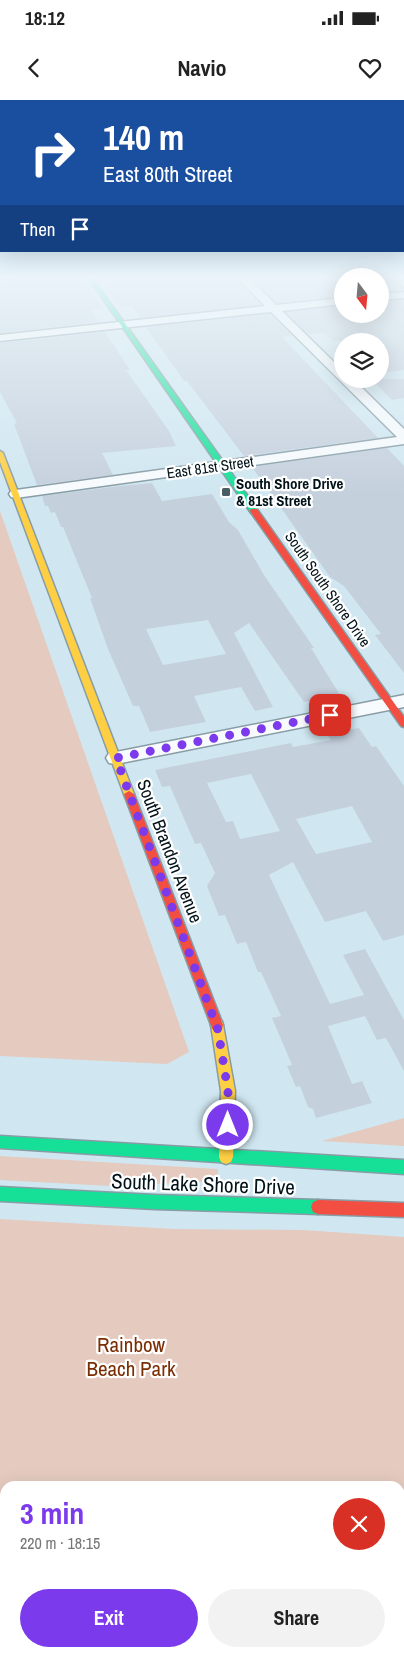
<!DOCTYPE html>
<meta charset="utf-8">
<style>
:root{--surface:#fff;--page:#f2f2f2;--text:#222;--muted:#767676;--accent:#7c3aed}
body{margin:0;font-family:"Archivo Narrow",sans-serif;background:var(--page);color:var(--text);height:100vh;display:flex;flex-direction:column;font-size:19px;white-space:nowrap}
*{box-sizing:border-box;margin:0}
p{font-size:16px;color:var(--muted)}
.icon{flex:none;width:28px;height:28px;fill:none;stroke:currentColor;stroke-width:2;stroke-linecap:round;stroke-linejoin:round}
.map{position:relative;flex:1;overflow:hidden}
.panel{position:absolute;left:0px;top:1381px;width:405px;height:176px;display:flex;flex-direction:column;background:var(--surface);border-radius:15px 15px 0 0;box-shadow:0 5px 20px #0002}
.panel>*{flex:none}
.banner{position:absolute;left:0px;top:0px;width:405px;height:152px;box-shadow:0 5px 20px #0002;background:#1a4fa0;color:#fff;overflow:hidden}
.needle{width:32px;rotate:164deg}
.buttons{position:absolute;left:334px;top:168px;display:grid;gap:10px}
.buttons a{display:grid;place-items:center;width:55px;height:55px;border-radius:50%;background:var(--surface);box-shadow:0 5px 20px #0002;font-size:25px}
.pin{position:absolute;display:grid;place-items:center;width:42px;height:42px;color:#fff;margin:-21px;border-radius:10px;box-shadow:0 2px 8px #0006}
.me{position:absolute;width:55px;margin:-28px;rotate:0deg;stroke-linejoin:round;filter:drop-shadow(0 0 4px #0008)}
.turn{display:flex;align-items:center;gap:18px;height:105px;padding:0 20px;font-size:22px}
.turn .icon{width:65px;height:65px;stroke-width:2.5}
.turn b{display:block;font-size:35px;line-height:42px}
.then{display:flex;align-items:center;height:48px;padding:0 20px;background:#0003;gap:10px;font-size:19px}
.round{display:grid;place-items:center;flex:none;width:52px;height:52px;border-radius:26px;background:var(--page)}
.summary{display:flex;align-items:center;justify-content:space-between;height:85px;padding:0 20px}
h1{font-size:30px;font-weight:800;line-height:38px;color:var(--accent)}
.button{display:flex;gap:10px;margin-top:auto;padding:10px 20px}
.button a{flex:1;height:58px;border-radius:30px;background:var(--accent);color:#fff;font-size:20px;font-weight:800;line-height:58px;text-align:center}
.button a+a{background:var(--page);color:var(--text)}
.status{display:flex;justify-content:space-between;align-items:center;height:35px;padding:0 25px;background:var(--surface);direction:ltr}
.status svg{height:14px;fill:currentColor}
header{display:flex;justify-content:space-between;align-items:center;height:65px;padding:0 20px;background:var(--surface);font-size:22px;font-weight:800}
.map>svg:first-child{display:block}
.green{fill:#e4cabf;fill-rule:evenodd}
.building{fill:#c5d0dd;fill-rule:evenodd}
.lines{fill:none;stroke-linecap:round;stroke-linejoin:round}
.street-casing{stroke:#889ca5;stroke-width:3}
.fast-casing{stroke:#889ca5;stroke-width:3}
.slow-casing{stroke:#889ca5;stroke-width:3}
.jam-casing{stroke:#889ca5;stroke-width:3}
.street{fill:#f8fbfd;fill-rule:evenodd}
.fast{fill:#16e098;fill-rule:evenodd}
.slow{fill:#ffcf43;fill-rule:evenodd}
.jam{fill:#f24e42;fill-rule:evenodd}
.route{stroke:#7c3aed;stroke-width:9;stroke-dasharray:0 16.2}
.poi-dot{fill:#495d65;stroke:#fff;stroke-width:2}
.labels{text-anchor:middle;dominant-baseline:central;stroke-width:4.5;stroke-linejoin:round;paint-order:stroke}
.far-street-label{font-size:15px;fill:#011219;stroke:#fff}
.far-poi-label{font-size:15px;font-weight:bold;fill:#011219;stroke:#fff;text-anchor:start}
.street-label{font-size:18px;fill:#011219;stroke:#fff}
.near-street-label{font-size:21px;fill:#011219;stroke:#fff}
.near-park-label{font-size:21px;fill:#7b2e03;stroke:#fff}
</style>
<div class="status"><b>18:12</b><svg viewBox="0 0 49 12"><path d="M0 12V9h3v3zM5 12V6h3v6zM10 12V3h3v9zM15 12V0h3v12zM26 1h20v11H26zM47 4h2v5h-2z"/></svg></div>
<header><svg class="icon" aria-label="back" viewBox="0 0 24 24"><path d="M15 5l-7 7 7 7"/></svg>Navio<svg class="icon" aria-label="heart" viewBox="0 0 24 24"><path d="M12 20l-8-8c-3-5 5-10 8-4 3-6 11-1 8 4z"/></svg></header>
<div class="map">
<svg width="404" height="1557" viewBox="0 0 404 1557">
<rect width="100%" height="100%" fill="#d0e7f1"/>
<g class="green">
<path d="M 0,411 L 189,952 L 167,964 L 0,956 Z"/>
<path d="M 404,1018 L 404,1046 L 322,1041 Z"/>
<path d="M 0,1056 L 218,1069 L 218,1081 L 110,1086 L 0,1080 Z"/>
<path d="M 0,1119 L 174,1129 L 304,1130 L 404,1137 L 404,1557 L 0,1557 ZM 5,1386 L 400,1386 L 400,1552 L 5,1552 Z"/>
</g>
<g class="building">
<path d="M 0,176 L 81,176 L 103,208 L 91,210 L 99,222 L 0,233 L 0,193 L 4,192 L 0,182 Z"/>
<path d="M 97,176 L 234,176 L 261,205 L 140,218 L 132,206 L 119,207 Z"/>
<path d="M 250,176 L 372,176 L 342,176 L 342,196 L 277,203 Z"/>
<path d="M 404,200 L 404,270 L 380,273 L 380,241 L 333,241 L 323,233 L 308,234 L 286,212 L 342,206 L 342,214 L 380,214 L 380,202 Z"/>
<path d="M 270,214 L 292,236 L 282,237 L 378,338 L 244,356 L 187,281 L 184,281 L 146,227 Z"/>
<path d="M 105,232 L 130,270 L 126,270 L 169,331 L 176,346 L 102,353 L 113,375 L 37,385 L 14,324 L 17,323 L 0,292 L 0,243 Z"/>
<path d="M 374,279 L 404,279 L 404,298 L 392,300 L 374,282 L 377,282 Z"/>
<path d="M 387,348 L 404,366 L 404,573 L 375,535 L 381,534 L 344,486 L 330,477 L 252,367 Z"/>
<path d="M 152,383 L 162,401 L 212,394 L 229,422 L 238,430 L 264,475 L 314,548 L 311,548 L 340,595 L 304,602 L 249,523 L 234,533 L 273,607 L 255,611 L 241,587 L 194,596 L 206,622 L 150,632 L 139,606 L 133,606 L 108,549 L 90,498 L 92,498 L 63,427 L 61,427 L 55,412 L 51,413 L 48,406 L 45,406 L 42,396 L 119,386 ZM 208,520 L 226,554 L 163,565 L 146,529 Z"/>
<path d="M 359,628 L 372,647 L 376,646 L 404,686 L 404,835 L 383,841 L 366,811 L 325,822 L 293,762 L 269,775 L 330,904 L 364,895 L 343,855 L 365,849 L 404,920 L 404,971 L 386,938 L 377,940 L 365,916 L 328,926 L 352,984 L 362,981 L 372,1003 L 316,1018 L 313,1009 L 308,1007 L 300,986 L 296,987 L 287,966 L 292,965 L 272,918 L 281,916 L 261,872 L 258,872 L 246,842 L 237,844 L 225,815 L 219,816 L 207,786 L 215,773 L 201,743 L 195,744 L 170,686 L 162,687 L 155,670 L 291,643 L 293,647 L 331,640 L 326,634 ZM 251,674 L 280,731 L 240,739 L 233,721 L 226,722 L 207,683 ZM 352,706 L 372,742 L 316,754 L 296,719 Z"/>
</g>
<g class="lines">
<g class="street-casing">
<g id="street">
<path d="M 236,176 L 247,176 L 276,205 L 342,198 L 342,204 L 282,211 L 342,270 L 342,279 L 353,279 L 404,329 L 404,344 L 16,398 L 11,397 L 9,394 L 11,391 L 16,390 L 397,337 L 271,212 L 0,241 L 0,235 L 265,206 Z"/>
<path d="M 388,176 L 399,176 L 404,179 L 404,187 Z"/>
<path d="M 404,192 L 404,198 L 380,200 L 380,194 Z"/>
<path d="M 404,595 L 404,607 L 116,664 L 109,663 L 106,658 L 109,653 L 116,652 Z"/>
</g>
</g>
<g class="fast-casing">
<g id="fast">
<path d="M 87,176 L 91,176 L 257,409 L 257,413 L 251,413 Z"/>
<path d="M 0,1036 L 404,1060 L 404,1074 L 0,1048 Z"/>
<path d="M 0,1087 L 155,1095 L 318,1100 L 323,1102 L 325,1107 L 323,1112 L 318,1114 L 155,1109 L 0,1101 Z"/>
</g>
</g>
<g class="slow-casing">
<g id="slow">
<path d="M 0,351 L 3,353 L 134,694 L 133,696 L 125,696 L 124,694 L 0,362 Z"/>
<path d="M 217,920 L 222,921 L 223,925 L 235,991 L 233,1057 L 231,1062 L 226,1064 L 221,1062 L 219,1057 L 221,991 L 211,925 L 212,921 Z"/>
</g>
</g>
<g class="jam-casing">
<g id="jam">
<path d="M 251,409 L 257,409 L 404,617 L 404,627 L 401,626 L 250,411 Z"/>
<path d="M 129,691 L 134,694 L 223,925 L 222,929 L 217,930 L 212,929 L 211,925 L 124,694 Z"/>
<path d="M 318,1100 L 404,1103 L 404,1117 L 318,1114 L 313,1112 L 311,1107 L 313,1102 Z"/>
</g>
</g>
<use href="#street" class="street"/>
<use href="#fast" class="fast"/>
<use href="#slow" class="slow"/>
<use href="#jam" class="jam"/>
</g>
<linearGradient id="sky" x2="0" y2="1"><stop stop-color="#89c5ee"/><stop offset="0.45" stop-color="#eaf4f9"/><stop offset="1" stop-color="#eaf4f9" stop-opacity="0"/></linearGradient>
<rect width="404" height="394" fill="url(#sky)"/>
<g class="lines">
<path class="route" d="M 228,1025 L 228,991 L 218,930 L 116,658 L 330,615"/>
</g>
<rect class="poi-dot" x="221" y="387" width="10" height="10" rx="2.5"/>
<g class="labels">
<g class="far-street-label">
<text transform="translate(210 367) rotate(-8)">East 81st Street</text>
<text transform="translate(328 489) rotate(55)">South South Shore Drive</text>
</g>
<g class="far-poi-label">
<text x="236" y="383">South Shore Drive<tspan x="236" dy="17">&amp; 81st Street</tspan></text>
</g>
<g class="street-label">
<text transform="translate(170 751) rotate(69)">South Brandon Avenue</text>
</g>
<g class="near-street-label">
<text transform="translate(203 1084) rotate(2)">South Lake Shore Drive</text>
</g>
<g class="near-park-label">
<text x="131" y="1244">Rainbow<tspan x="131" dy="24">Beach Park</tspan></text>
</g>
</g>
</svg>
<div class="buttons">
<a><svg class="needle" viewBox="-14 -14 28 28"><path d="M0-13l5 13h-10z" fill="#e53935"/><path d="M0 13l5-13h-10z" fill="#767676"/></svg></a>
<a><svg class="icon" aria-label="layers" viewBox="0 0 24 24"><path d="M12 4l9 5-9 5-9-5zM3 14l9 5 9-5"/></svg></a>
</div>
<div class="pin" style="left:330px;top:615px;background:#d93025"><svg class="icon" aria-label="arrive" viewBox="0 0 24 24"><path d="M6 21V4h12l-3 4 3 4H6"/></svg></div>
<svg class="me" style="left:228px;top:1025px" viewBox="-20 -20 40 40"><circle r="17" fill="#7c3aed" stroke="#fff" stroke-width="3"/><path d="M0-11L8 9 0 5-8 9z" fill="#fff"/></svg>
<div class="banner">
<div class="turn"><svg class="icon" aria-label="right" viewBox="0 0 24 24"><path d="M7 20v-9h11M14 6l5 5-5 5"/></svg><div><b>140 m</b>East 80th Street</div></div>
<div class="then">Then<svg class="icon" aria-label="arrive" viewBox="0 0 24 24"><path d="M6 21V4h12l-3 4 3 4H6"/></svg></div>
</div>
<section class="panel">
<div class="summary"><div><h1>3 min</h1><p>220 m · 18:15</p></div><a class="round" style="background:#d93025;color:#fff"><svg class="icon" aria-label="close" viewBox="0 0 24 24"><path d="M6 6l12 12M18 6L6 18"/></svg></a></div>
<div class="button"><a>Exit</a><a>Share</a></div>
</section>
</div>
